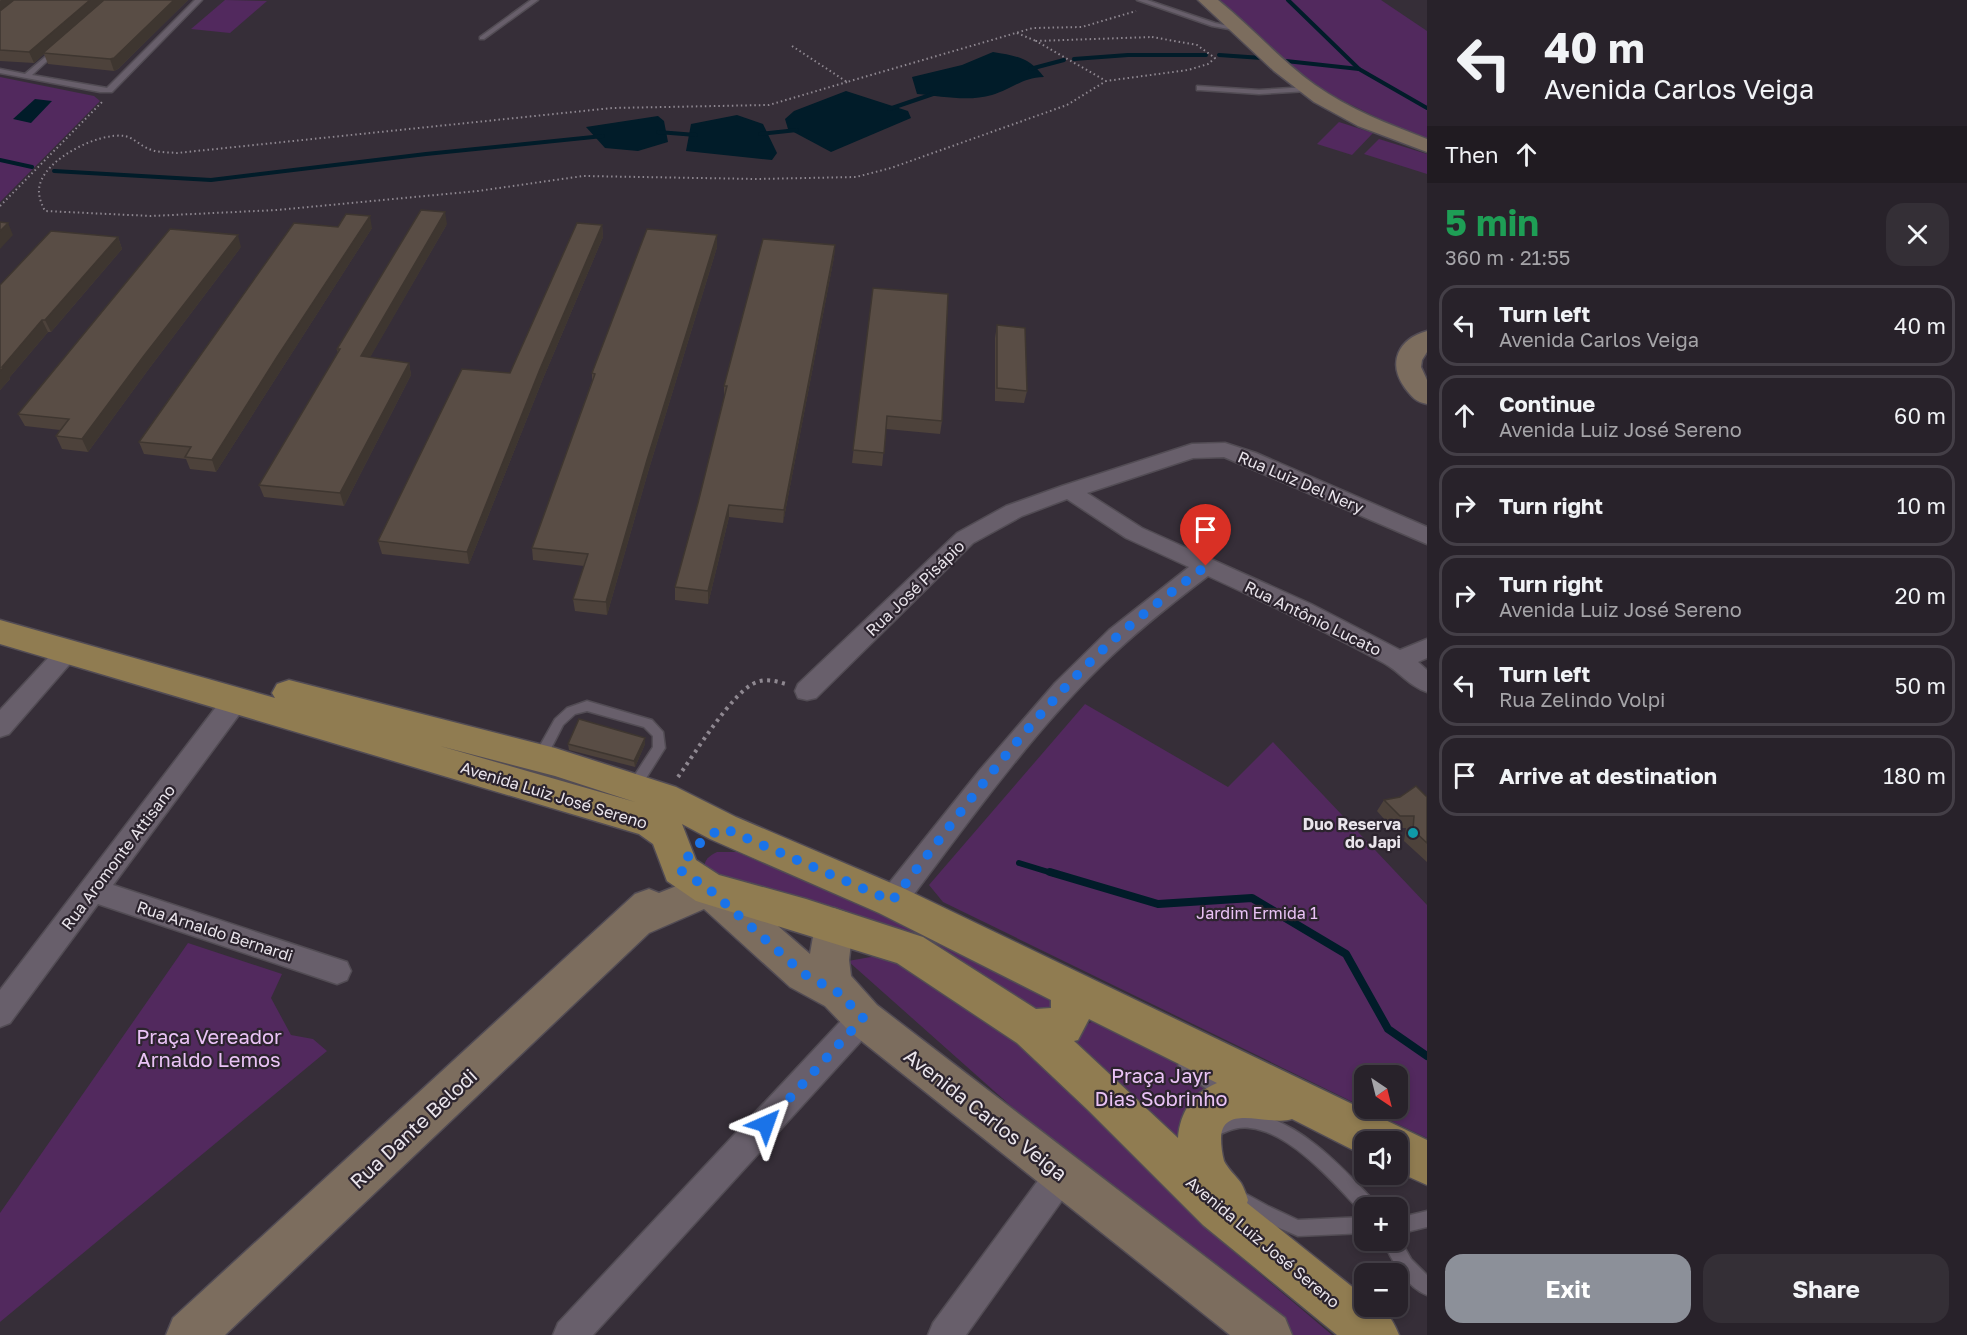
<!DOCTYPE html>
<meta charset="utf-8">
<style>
:root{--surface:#28222a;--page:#342f36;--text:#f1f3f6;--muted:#a5a4a8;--line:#443f47;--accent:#8c9099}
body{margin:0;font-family:"Golos Text",sans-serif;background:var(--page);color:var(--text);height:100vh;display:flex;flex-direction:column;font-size:22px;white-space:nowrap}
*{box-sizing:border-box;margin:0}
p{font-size:20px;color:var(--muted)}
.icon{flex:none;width:33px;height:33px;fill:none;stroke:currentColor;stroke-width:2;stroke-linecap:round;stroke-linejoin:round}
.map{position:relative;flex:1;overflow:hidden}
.side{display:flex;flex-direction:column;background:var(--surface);width:540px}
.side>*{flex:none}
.hud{background:#28222a;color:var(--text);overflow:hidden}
.needle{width:39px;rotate:145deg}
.buttons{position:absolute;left:1354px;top:1065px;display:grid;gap:12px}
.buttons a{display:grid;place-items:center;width:54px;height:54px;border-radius:12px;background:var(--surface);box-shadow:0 3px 9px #0003,0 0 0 2px var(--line);font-size:30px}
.pin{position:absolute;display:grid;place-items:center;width:51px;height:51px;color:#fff;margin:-62px -26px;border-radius:50% 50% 50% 0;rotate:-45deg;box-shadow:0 0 6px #0007}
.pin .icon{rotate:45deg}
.me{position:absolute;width:66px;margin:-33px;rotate:43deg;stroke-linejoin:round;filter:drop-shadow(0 0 4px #0008)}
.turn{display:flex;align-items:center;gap:21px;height:126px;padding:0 18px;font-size:27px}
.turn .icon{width:78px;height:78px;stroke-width:2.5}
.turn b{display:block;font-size:42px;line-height:51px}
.then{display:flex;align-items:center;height:57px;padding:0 18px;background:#0003;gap:12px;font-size:22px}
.round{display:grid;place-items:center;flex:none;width:63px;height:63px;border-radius:18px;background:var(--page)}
.summary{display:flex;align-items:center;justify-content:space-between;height:102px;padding:0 18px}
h1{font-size:36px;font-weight:700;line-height:45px;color:#1e9e55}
.button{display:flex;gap:12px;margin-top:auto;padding:12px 18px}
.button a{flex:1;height:69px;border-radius:18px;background:var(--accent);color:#fff;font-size:24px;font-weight:700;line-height:69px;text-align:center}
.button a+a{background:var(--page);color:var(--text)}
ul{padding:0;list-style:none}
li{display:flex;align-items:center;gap:18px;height:81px;margin:0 12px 9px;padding:0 6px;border:3px solid var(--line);border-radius:18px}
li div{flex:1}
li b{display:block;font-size:22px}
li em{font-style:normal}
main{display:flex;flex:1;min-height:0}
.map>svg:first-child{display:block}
.green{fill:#52295e}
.water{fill:#011c29}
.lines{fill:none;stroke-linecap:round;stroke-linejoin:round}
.stream-far2{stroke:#011c29;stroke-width:4}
.stream-far1{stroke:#011c29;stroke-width:6}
.stream{stroke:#011c29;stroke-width:8}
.lane-casing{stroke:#524c54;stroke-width:3}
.street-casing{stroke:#524c54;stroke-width:3}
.secondary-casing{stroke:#524c54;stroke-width:3}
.primary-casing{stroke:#524c54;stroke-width:3}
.path-far1{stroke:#8f8891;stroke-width:2;stroke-dasharray:1.5 3;stroke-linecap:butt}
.path{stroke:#8f8891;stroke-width:4;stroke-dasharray:3 4.5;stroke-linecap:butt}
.lane{fill:#685f6b;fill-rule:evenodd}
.street{fill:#685f6b;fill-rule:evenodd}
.secondary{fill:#7c6d5e;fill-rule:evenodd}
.primary{fill:#907c51;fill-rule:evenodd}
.wall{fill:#4d423b}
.shaded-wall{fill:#3e3630}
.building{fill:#594d45;stroke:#3e3630;stroke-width:1.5}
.route{stroke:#1a73e8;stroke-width:10;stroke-dasharray:0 18}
.culture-dot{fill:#0f9aa8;stroke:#2c242e;stroke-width:2}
.labels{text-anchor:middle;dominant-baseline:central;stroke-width:4.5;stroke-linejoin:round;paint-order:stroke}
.street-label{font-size:16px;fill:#eae5ec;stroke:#2c242e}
.poi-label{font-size:16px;font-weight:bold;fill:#eae5ec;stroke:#2c242e;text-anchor:end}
.park-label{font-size:16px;fill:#eac3f6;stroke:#2c242e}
.near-park-label{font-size:20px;fill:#eac3f6;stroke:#2c242e}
.near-street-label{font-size:20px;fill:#eae5ec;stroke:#2c242e}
</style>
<main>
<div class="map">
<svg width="1427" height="1335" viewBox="0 0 1427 1335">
<rect width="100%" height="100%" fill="#362e38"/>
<g class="green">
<path d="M 225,0 L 267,1 L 230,33 L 191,29 Z"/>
<path d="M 1214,0 L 1381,0 L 1427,31 L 1427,142 L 1321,90 Z"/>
<path d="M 0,77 L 94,96 L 100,101 L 0,202 Z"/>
<path d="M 1339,122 L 1373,133 L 1352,155 L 1317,144 Z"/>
<path d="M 1379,139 L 1427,154 L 1427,174 L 1364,154 Z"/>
<path d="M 1085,704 L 1228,787 L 1273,742 L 1427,905 L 1427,1138 L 1366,1109 L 1398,1108 L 1398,1076 L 1365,1076 L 1365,1108 L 943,902 L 929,885 Z"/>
<path d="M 717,852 L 737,852 L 906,925 L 1050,994 L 1055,1006 L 1049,1013 L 1033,1010 L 705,872 C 703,861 707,857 717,852 Z"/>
<path d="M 188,943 L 282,974 L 271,998 L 291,1035 L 313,1039 L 327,1051 L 0,1322 L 0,1213 Z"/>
<path d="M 882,955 L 918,970 L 1012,1037 L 1105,1122 L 1160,1180 L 1234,1252 L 1332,1335 L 1281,1335 L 1120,1203 L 848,961 Z"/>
<path d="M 1101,1017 L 1251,1089 L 1190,1167 L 1061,1038 Z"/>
</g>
<g class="water">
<path d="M 993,52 C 1016,56 1029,57 1044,77 C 1021,78 1012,89 992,95 C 968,102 941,96 917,94 L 912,77 L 962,65 Z"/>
<path d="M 846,91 L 908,111 L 911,118 L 831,152 L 788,129 L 785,119 L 794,111 Z"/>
<path d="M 35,99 L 52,101 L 31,123 L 13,119 Z"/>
<path d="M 737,115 L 763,124 L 777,153 L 772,160 L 686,151 L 691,124 Z"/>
<path d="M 658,116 L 664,121 L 668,142 L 638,151 L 605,148 L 586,127 Z"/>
</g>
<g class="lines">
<g class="stream-far2">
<path d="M 1288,0 L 1359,69 L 1427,108"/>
<path d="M 1219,55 L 1262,58"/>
<path d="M 1074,59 L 1128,55 L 1206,55"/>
<path d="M 1286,61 L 1359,69"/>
<path d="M 1030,69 L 1064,60"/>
<path d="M 889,109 L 936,93"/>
<path d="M 658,132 L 696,135"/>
<path d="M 760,134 L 797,130"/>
<path d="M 0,160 L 32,167"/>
<path d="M 54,171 L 211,180 L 426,154 L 603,136"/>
</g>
<path class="stream-far1" d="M 1019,863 L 1055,874"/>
<path class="stream" d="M 1050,872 L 1158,904 L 1252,898 L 1346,954 L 1388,1029 L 1427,1056"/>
<g class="lane-casing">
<g id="lane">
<path d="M 195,0 L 202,0 L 112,92 L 100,92 L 0,73 L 0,69 L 25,74 L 57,47 L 61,49 L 59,50 L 32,75 L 107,88 Z"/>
<path d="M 531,0 L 538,0 L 484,39 L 480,39 L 480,37 Z"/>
<path d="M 1137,0 L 1147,0 L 1215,23 L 1243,29 L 1240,31 L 1212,26 Z"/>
<path d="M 1197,86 L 1259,90 L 1308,87 L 1312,89 L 1308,91 L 1259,94 L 1200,90 L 1197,90 Z"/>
<path d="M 587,701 L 652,720 L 663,732 L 665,748 L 638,791 L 633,792 L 628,791 L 627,787 L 653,747 L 653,736 L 644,727 L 587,711 L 575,714 L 563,725 L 544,762 L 534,762 L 533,758 L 555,719 L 567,708 Z"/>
<path d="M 1186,1058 L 1230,1089 L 1233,1094 L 1230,1099 L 1225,1101 L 1220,1099 L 1181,1070 L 1178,1065 L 1181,1060 Z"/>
<path d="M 1250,1112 C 1302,1123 1340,1165 1375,1202 L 1377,1208 L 1365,1208 L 1365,1215 L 1363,1214 C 1336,1185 1291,1132 1250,1128 C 1237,1126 1226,1132 1214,1137 L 1208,1134 L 1206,1129 L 1208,1124 L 1231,1114 Z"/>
<path d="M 1237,1189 L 1268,1206 L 1298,1220 L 1365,1217 L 1365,1233 L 1298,1236 L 1256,1218 L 1231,1203 L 1229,1197 L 1231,1191 Z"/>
<path d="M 1427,1211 L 1427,1227 L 1398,1234 L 1398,1218 Z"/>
<path d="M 1398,1236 L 1411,1259 L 1427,1275 L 1427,1295 C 1406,1287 1391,1260 1383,1240 L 1398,1240 Z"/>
</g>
</g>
<g class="street-casing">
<g id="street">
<path d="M 1225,443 L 1256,453 L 1427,527 L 1427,544 L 1224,457 L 1193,458 L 1087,493 L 1142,528 L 1311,604 L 1400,650 L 1427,639 L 1427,658 L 1418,662 L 1427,670 L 1427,692 C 1410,687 1398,670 1382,662 C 1324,631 1267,603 1208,576 C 1171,604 1134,633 1100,667 C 1026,740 965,827 902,910 L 892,913 L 882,910 L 878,901 L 882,892 L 979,771 L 1055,683 L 1109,630 L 1189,567 L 1126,538 L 1067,499 L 1022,516 L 973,543 L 816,698 L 807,700 L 798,698 L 795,691 L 798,684 L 957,533 L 1006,506 L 1062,486 L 1192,444 Z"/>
<path d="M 67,643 L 75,646 L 79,652 L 75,658 L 9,734 L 0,737 L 0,710 L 59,646 Z"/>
<path d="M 235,692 L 244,694 L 247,701 L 244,708 L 113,885 L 347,962 L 351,971 L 347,980 L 337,984 L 98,904 L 10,1023 L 0,1027 L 0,990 L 226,694 Z"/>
<path d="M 863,1004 L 873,1008 L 878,1018 L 873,1028 L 593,1335 L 553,1335 L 558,1323 L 853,1008 Z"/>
<path d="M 1062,1158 L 1073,1163 L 1078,1174 L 1073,1185 L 966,1335 L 928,1335 L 933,1323 L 1051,1163 Z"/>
</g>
</g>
<g class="secondary-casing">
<g id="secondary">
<path d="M 1198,0 L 1218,0 C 1252,27 1280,60 1315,85 C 1349,109 1388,124 1427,139 L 1427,152 L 1358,126 L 1314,102 L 1274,71 Z"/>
<path d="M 1427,331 L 1427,352 L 1422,360 L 1421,367 L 1427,380 L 1427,404 C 1416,402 1412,397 1405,388 C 1387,363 1398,339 1427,331 Z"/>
<path d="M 709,873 L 722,877 L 810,954 L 815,925 L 820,913 L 834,908 L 848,913 L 853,925 L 849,960 L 851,976 L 877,1005 L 1285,1318 L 1292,1335 L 1230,1335 L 849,1031 L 825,1006 L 790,987 L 704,909 L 649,933 L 225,1335 L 166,1335 L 173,1318 L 635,894 L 649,889 L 659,893 Z"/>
</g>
</g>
<g class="primary-casing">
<path id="primary" d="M 0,620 L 275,698 L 272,693 L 277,684 L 289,680 L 555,748 L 676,787 L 736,817 L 905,889 L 1427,1140 L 1427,1185 L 1398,1172 L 1398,1142 L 1365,1142 L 1365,1156 L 1292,1119 C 1271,1127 1222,1102 1221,1138 C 1221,1145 1222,1154 1224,1161 C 1228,1169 1236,1176 1241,1183 C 1244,1188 1246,1194 1248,1200 L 1247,1203 L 1365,1297 L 1365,1306 C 1385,1306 1392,1318 1399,1335 L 1337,1335 L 1203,1225 L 1089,1111 L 1017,1043 L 897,963 L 696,901 L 667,881 L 653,844 L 639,834 L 0,644 ZM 440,746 L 555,776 L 635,802 ZM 682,824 L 710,839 L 879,913 L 1051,1000 L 1051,1008 L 1036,1009 L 923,937 L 806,899 L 719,875 L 696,860 ZM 1089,1019 L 1217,1083 C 1193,1093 1180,1112 1178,1138 L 1074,1041 L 1078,1040 Z"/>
</g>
<g class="path-far1">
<path d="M 1017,33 L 1036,41"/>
<path d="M 1152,37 L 1197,45 L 1215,58 L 1208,64 L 1188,70 L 1106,81 L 1036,41 Z"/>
<path d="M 792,46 L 847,82 L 1033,28 L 1082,27 L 1136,11"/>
<path d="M 847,82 L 769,105 L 612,108 L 177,153 C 168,152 158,153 149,149 C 141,146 134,138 125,136 C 99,132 47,158 40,184 C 37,194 41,203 45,211 L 151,216 L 277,210 L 478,191 L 583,176 L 757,179 L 856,177 L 891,168 L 1067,105 L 1106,81"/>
<path d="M 0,206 L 103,101"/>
</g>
<path class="path" d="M 678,777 C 694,755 734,689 757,682 C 768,678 779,682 789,685"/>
<use href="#lane" class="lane"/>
<use href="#street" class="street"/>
<use href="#secondary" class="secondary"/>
<use href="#primary" class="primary"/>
</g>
<g class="wall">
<path d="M 0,0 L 188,0 L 118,69 L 114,71 L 48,64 L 44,54 L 34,63 L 0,61 Z"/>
<path d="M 447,224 L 370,357 L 409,363 L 411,375 L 344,506 L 264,497 L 259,485 L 338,353 L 337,349 Z"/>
<path d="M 602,225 L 603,237 L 542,381 L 469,564 L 382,554 L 378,541 L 510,373 Z"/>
<path d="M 338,227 L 372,228 L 281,370 L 216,472 L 190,469 L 186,459 L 144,454 L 139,442 Z"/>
<path d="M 118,237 L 122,249 L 51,332 L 48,332 L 9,378 L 10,379 L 0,390 L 0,285 Z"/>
<path d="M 835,245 L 834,257 L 783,523 L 729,517 L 708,604 L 675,600 L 675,587 L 698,503 L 724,398 L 724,386 Z"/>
<path d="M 241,247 L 148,370 L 88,452 L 62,449 L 56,436 L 60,430 L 25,426 L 18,414 Z"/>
<path d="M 717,247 L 648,472 L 607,615 L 575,611 L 573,599 L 584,566 L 533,560 L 532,548 L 592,381 L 592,373 Z"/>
<path d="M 873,288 L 942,421 L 940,434 L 886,429 L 882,466 L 852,463 Z"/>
<path d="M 997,325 L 1027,391 L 1024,403 L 995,401 L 995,338 Z"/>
<path d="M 645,738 L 645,744 L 635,767 L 569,750 L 568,744 Z"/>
<path d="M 1427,797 L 1427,862 L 1404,841 L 1406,828 L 1392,828 L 1377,811 L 1384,800 Z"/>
</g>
<g class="shaded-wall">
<path d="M 1,0 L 18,0 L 0,15 L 0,1 Z"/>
<path d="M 90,0 L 106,0 L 43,53 L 44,54 L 34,63 L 29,52 Z"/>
<path d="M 174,0 L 188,0 L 118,69 L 114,71 L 110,59 Z"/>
<path d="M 445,212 L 447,224 L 364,368 L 361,356 Z"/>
<path d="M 370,216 L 372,228 L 281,370 L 216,472 L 212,460 L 277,357 Z"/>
<path d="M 8,223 L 13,235 L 0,249 L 0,231 Z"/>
<path d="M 602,225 L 603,237 L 542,381 L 469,564 L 467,552 L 540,369 Z"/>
<path d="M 238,235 L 241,247 L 148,370 L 88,452 L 82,439 L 143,357 Z"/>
<path d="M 717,235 L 717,247 L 648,472 L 607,615 L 606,602 L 647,460 Z"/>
<path d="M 118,237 L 122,249 L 51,332 L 45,320 Z"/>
<path d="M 835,245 L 834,257 L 783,523 L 784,510 Z"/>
<path d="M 42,320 L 48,332 L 9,378 L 10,379 L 0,390 L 0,371 L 2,367 Z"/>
<path d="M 409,363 L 411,375 L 344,506 L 340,493 Z"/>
<path d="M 729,505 L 729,517 L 708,604 L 708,591 Z"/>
<path d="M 645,738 L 645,744 L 635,767 L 634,761 Z"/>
</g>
<g class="building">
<path d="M 14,0 L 90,0 L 29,52 L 0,50 L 0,11 Z"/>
<path d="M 104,0 L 174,0 L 114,58 L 110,59 L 43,53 Z"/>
<path d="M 421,210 L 445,212 L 361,356 L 409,363 L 340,493 L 259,485 L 340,349 L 337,349 Z"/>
<path d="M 346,214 L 370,216 L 277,357 L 212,460 L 185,457 L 191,447 L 139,442 L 294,223 L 338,227 Z"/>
<path d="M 0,222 L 8,223 L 0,231 Z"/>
<path d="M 577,223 L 602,225 L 540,369 L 467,552 L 378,541 L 462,369 L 510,373 Z"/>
<path d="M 170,229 L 238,235 L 143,357 L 82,439 L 56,436 L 69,419 L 18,414 Z"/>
<path d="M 647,229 L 717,235 L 647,460 L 606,602 L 573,599 L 588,554 L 532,548 L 595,374 L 592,373 Z"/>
<path d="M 51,231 L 118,237 L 45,320 L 42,320 L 2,367 L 4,367 L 0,371 L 0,285 Z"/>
<path d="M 763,239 L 835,245 L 784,510 L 729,505 L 708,591 L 675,587 L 698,503 L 727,386 L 724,386 Z"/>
<path d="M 873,288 L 948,294 L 942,421 L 887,416 L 884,453 L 853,450 Z"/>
<path d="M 997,325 L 1025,328 L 1027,391 L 997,388 Z"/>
<path d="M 579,719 L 645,738 L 634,761 L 568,744 Z"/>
<path d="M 1416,786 L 1427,797 L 1427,843 L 1413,830 L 1414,816 L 1400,816 L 1384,800 L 1400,797 Z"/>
</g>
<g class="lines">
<path class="route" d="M 766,1124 L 863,1018 L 839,993 L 804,974 L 709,889 L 680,870 C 691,849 703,838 723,828 L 892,901 C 955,820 1017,734 1090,662 C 1126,626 1166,596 1206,566"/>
</g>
<circle class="culture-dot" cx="1413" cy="833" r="6"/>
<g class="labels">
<g class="street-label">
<text transform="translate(1301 482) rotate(23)">Rua Luiz Del Nery</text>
<text transform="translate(915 588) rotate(-44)">Rua José Pisápio</text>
<text transform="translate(1313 618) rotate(26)">Rua Antônio Lucato</text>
<text transform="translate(554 795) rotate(17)">Avenida Luiz José Sereno</text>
<text transform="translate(118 857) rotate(-53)">Rua Aromonte Attisano</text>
<text transform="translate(215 931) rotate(18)">Rua Arnaldo Bernardi</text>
<text transform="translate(1263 1242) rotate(40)">Avenida Luiz José Sereno</text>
</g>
<g class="poi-label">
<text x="1401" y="824">Duo Reserva<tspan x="1401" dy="18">do Japi</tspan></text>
</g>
<g class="park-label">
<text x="1257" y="913">Jardim Ermida 1</text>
</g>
<g class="near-park-label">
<text x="209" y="1036">Praça Vereador<tspan x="209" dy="23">Arnaldo Lemos</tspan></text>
<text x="1161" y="1075">Praça Jayr<tspan x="1161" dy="23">Dias Sobrinho</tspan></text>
</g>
<g class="near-street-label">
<text transform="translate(986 1114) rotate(38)">Avenida Carlos Veiga</text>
<text transform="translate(413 1128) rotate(-43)">Rua Dante Belodi</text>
</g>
</g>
</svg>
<div class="buttons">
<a><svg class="needle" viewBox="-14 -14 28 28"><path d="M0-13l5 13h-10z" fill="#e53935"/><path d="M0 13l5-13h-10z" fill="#a5a4a8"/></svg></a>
<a><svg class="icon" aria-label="sound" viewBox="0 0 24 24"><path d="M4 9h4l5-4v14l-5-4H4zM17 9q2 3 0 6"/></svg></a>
<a>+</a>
<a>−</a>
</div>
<div class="pin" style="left:1206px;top:566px;background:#d93025"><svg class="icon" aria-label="arrive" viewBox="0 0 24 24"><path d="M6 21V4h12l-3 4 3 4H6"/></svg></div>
<svg class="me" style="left:766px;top:1124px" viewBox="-20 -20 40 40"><path d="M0-17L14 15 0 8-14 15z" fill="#1a73e8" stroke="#fff" stroke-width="4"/></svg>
</div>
<section class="side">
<div class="hud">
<div class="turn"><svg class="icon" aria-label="left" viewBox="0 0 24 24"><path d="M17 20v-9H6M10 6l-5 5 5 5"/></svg><div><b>40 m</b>Avenida Carlos Veiga</div></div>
<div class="then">Then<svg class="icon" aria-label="ahead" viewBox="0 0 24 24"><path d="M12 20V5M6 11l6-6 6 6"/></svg></div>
</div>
<div class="summary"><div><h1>5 min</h1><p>360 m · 21:55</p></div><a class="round"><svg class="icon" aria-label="close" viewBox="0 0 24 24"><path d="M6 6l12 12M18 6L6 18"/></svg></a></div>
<ul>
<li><svg class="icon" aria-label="left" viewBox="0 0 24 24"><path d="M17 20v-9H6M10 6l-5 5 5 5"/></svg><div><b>Turn left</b><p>Avenida Carlos Veiga</p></div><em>40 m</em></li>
<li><svg class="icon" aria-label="ahead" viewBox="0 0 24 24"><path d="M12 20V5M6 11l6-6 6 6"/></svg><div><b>Continue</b><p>Avenida Luiz José Sereno</p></div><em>60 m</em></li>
<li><svg class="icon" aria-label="right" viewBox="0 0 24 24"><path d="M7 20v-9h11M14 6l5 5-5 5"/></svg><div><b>Turn right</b></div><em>10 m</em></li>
<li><svg class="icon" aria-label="right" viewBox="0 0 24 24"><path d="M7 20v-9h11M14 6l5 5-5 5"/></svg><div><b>Turn right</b><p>Avenida Luiz José Sereno</p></div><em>20 m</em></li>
<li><svg class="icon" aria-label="left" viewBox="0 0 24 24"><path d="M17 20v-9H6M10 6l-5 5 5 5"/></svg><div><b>Turn left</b><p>Rua Zelindo Volpi</p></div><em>50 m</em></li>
<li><svg class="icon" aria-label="arrive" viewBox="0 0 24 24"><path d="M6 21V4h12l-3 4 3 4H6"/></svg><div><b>Arrive at destination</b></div><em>180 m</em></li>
</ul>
<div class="button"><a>Exit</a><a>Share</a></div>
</section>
</main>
